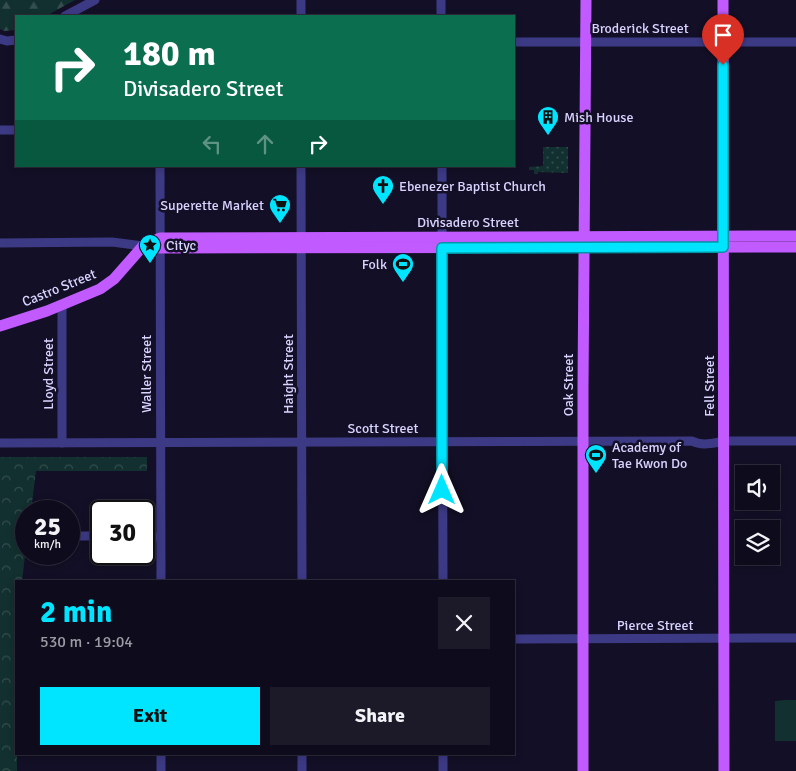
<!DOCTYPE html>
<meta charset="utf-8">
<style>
:root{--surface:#0e0b1c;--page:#1c1929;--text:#f1f3f6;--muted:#9b9ba3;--line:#2e2b3b;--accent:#00e5ff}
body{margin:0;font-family:Signika,sans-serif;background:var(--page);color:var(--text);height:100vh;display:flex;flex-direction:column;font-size:19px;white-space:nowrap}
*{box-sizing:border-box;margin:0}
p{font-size:16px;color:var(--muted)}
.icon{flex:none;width:28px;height:28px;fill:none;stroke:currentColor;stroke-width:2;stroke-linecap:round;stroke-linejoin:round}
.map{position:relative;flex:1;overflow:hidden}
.sheet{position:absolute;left:15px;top:580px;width:500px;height:175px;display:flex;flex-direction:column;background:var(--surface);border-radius:0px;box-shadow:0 2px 8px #0003,0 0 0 1px var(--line)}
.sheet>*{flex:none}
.banner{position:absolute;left:15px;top:15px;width:500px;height:152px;border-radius:0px;box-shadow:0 2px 8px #0003,0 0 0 1px var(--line);background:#0b6e4f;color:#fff;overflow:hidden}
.controls{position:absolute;left:735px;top:465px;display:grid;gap:10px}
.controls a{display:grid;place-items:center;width:45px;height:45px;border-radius:0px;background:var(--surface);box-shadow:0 2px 8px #0003,0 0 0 1px var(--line);font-size:25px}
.speed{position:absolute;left:15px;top:500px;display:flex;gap:10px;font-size:25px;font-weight:700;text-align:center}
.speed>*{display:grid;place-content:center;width:65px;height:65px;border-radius:50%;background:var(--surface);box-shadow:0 2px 8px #0003,0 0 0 1px var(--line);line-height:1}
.speed small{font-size:12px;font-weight:400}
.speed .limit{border:2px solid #111;border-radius:8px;background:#fff;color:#111}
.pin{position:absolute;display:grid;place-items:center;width:42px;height:42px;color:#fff;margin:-51px -21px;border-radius:50% 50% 50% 0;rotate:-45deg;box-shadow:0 0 5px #0007}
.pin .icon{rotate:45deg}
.me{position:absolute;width:55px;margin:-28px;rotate:0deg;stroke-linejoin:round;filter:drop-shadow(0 0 4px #0008)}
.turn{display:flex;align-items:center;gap:18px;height:105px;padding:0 25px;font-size:22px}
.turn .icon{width:65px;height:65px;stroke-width:2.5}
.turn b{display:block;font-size:35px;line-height:42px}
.lanes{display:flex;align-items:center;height:48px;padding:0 25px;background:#0003;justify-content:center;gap:25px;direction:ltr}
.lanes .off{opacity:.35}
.round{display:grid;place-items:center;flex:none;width:52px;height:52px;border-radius:0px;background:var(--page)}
.headline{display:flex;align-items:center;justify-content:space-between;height:85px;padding:0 25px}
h1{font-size:30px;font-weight:700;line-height:38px;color:var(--accent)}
.button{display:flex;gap:10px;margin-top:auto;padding:10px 25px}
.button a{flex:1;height:58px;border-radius:0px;background:var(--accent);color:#111;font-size:20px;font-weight:700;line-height:58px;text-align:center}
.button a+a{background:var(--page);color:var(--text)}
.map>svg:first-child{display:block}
.grass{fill:#12302f}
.forest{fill:url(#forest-firs)}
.park{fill:url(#park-crowns)}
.garden{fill:url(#garden-dots)}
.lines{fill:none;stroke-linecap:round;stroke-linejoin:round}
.minor{stroke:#3d3a85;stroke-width:9}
.major{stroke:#c25bff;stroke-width:11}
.route-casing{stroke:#0095a6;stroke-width:12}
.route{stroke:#00e5ff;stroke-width:9}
.labels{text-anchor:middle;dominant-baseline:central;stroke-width:5;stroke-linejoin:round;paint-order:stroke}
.street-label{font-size:14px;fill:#d9d4ff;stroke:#130f26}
.poi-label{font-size:14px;fill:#d9d4ff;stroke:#130f26;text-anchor:start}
</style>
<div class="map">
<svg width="796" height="771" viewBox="0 0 796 771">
<defs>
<pattern id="forest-firs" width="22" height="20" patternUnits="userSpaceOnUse" patternTransform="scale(1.25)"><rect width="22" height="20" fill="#12302f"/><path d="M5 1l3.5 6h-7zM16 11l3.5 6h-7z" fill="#344d4e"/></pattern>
<pattern id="park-crowns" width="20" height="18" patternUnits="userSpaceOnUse" patternTransform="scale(1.25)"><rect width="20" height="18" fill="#12302f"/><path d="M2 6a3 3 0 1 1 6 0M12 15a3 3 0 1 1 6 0" fill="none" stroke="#344d4e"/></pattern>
<pattern id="garden-dots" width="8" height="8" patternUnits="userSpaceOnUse" patternTransform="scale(1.25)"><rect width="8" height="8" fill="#12302f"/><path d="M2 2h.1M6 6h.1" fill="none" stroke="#344d4e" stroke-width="1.8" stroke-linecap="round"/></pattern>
</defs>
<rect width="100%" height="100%" fill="#130f26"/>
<path class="grass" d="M 785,700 L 796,700 L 796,741 L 775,741 L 775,701 Z"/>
<path class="forest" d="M 0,0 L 75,0 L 46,16 L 16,16 L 16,30 L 4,31 L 0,29 Z"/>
<path class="park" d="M 0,457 L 147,457 L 147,471 L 36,471 L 31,511 L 26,511 L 26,548 L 22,581 L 16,581 L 17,771 L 0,771 Z"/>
<path class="garden" d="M 543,147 L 568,147 L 568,173 L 538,172 L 538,174 L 534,174 L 534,170 L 529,170 L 529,167 L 543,166 Z"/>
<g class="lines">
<g class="minor">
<path d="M 301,0 L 301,16"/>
<path d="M 441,0 L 441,16"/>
<path d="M 65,16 L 95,0"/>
<path d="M 0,39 L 7,41 L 16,40"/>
<path d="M 514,42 L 796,42"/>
<path d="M 0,130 L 16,130"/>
<path d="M 160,166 L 161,581"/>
<path d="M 301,166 L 302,581"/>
<path d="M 442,166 L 442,236"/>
<path d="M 0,243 L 112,242 L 143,246"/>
<path d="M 442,248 L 443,581"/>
<path d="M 62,305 L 62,443"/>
<path d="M 0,443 L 692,441 C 703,447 716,442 727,441 C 750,441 773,441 796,441"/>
<path d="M 69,536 L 101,536"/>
<path d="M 144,537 L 160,537"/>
<path d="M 514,639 L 796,638"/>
<path d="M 161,754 L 161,771"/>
<path d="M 302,754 L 302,771"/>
<path d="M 443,754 L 443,771"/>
</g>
<g class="major">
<path d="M 723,0 L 724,771"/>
<path d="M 143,246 L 160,248 L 796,247"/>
<path d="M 0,326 L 47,311 L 100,289 L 114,279 L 143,246 L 160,238 L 796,236"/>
<path d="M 583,771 L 583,387 L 586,0"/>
</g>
</g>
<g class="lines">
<g class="route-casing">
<path id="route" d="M 442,490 L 442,248 L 723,247 L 723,65"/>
</g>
<use href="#route" class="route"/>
</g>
<defs>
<g id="building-pin" transform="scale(1.125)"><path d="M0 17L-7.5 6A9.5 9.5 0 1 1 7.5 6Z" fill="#00e5ff" stroke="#130f26"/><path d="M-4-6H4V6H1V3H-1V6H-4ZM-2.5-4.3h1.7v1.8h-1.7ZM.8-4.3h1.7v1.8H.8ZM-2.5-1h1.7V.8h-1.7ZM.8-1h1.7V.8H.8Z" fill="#111"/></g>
<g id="church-pin" transform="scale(1.125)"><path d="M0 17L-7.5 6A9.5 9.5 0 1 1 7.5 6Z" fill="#00e5ff" stroke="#130f26"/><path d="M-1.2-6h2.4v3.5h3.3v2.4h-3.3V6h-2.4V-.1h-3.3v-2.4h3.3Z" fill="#111"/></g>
<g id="supermarket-pin" transform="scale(1.125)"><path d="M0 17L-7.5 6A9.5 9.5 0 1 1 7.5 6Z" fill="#00e5ff" stroke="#130f26"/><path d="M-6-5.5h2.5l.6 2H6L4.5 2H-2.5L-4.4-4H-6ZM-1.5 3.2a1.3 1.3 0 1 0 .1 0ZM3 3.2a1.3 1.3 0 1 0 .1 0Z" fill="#111"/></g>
<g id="sight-pin" transform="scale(1.125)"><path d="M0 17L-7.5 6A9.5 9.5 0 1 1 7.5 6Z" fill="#00e5ff" stroke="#130f26"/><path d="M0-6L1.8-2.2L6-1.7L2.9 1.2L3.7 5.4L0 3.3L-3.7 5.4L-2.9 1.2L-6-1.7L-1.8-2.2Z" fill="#111"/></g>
<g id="stadium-pin" transform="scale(1.125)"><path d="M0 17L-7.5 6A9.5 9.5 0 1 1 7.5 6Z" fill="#00e5ff" stroke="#130f26"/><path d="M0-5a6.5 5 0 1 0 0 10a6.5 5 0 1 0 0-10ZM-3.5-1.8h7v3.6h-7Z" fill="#111"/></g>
</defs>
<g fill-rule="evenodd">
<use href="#building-pin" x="548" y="117"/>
<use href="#church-pin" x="383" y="186"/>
<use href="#supermarket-pin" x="280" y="205"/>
<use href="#sight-pin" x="150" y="245"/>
<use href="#stadium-pin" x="403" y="264"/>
<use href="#stadium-pin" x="596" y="455"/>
</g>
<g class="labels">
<g class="street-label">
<text x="640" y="28">Broderick Street</text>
<text x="468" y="222">Divisadero Street</text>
<text transform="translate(59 288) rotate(-22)">Castro Street</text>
<text transform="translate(48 374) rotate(-90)">Lloyd Street</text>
<text transform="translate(146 374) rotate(-90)">Waller Street</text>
<text transform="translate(288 374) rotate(-90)">Haight Street</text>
<text transform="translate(568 385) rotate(-90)">Oak Street</text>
<text transform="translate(709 386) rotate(-90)">Fell Street</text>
<text x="383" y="428">Scott Street</text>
<text x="655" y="625">Pierce Street</text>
</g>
<g class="poi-label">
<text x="564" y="117">Mish House</text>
<text x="399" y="186">Ebenezer Baptist Church</text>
<text x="264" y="205" text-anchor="end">Superette Market</text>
<text x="166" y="245">Cityc</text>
<text x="387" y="264" text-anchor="end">Folk</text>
<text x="612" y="447">Academy of<tspan x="612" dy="16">Tae Kwon Do</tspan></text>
</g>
</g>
</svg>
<div class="controls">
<a><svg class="icon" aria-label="sound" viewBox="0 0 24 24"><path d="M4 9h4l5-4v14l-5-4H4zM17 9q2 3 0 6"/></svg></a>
<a><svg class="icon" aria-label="layers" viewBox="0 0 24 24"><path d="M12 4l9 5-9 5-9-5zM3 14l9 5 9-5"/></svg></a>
</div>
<div class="speed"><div>25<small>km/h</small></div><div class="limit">30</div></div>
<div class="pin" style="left:723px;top:65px;background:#d93025"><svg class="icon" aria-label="arrive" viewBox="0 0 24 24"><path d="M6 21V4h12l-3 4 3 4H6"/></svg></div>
<svg class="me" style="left:442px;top:490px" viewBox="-20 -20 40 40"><path d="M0-17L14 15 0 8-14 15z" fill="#00e5ff" stroke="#fff" stroke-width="4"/></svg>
<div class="banner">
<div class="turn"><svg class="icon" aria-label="right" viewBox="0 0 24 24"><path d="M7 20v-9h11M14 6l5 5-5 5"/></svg><div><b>180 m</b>Divisadero Street</div></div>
<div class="lanes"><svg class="icon off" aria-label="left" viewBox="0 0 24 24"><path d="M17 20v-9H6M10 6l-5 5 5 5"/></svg><svg class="icon off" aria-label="ahead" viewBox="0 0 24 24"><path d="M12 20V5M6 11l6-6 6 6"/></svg><svg class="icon" aria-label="right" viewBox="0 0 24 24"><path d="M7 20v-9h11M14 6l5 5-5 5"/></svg></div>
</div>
<section class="sheet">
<div class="headline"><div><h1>2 min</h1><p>530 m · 19:04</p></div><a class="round"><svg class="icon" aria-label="close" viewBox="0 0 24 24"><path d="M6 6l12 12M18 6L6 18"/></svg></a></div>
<div class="button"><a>Exit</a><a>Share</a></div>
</section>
</div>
